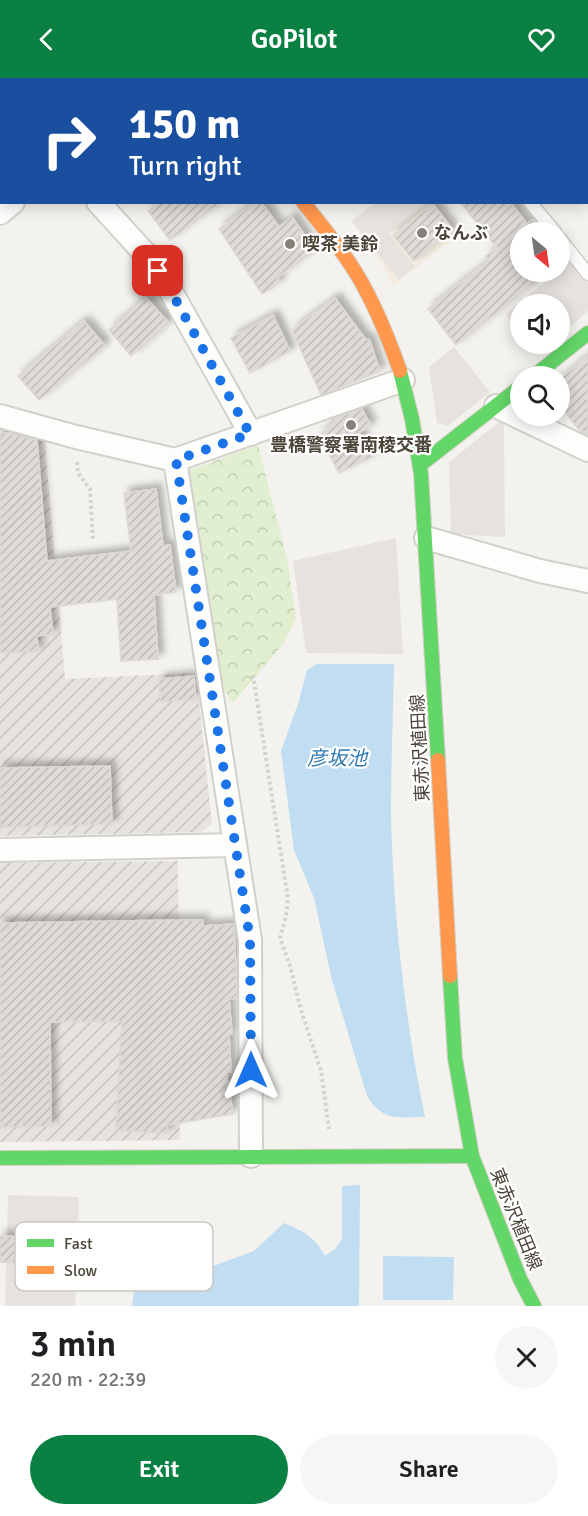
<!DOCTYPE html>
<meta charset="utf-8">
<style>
:root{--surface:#fff;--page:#f6f6f6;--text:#202124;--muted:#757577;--accent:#0b8043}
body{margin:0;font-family:Signika,"Noto Sans JP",sans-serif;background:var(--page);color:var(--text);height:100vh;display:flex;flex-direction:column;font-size:22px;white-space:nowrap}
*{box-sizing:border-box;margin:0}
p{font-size:20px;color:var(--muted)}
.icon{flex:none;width:33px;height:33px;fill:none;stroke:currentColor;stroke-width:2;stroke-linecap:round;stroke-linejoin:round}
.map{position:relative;height:1228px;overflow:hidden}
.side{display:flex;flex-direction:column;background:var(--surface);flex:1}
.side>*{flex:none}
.banner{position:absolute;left:0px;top:0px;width:588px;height:126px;box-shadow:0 3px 15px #0003;background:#1a4fa0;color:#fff;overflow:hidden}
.needle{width:39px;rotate:151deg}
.buttons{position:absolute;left:510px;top:144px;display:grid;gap:12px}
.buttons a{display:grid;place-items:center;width:60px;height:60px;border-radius:50%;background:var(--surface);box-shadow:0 3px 15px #0003;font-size:30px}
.pin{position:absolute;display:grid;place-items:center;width:51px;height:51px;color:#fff;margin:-26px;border-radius:12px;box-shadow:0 3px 9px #0006}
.me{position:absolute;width:66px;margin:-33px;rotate:0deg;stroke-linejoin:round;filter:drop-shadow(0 0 4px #0008)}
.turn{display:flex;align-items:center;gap:21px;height:126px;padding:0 30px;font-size:27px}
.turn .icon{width:78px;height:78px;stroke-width:2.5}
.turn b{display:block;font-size:42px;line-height:51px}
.round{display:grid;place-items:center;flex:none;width:63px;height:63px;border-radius:32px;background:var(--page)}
.summary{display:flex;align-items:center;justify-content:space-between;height:102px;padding:0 30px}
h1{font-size:36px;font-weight:600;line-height:45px}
.cta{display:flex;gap:12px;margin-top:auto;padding:12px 30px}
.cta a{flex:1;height:69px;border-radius:36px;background:var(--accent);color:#fff;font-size:24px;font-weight:600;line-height:69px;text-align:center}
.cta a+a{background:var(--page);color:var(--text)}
header{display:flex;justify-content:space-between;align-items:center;height:78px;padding:0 30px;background:var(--accent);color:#fff;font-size:27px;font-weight:600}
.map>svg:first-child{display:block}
.commercial{fill:#f3ebdf}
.industrial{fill:url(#industrial-furrows)}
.park{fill:url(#park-crowns)}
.parking{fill:#e6e3df}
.water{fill:#c0ddf1}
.building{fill:url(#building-hatch);stroke:#dcd9d4;stroke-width:1.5;filter:url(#shadow)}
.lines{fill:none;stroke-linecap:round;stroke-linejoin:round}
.lane-casing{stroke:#d2d0cb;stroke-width:15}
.street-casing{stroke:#d2d0cb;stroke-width:26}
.fast-casing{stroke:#d3cfc5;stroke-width:16}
.slow-casing{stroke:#d3cfc5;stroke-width:16}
.path{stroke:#d3d2cc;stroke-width:4;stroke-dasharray:3 3;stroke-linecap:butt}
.lane{stroke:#fdfdfc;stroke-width:12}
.street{stroke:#fdfdfc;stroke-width:22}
.fast{stroke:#63d668;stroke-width:14}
.slow{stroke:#ff974d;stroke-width:14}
.route{stroke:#1a73e8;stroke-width:10;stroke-dasharray:0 18}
.poi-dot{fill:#868178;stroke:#fff;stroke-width:2}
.labels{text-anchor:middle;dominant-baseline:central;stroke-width:4.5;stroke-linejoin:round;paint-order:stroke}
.poi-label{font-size:18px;font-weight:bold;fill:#4b4439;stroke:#fff;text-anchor:start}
.street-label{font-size:18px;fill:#4b4439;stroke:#fff}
.water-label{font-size:20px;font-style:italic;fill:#2e7ab2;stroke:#fff}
.key{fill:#fff;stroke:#c9c7c4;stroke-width:1.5}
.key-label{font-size:16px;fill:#4b4439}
</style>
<header><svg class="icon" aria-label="back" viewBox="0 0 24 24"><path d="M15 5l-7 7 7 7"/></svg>GoPilot<svg class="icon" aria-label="heart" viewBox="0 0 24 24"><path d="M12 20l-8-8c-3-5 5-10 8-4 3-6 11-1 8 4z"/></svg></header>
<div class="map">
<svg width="588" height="1228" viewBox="0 0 588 1228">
<defs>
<pattern id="industrial-furrows" width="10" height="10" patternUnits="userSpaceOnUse" patternTransform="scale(1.5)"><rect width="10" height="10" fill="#e6e2de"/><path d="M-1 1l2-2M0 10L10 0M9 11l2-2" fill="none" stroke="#c7c3bf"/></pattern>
<pattern id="park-crowns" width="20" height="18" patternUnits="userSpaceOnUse" patternTransform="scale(1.5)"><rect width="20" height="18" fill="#e1eecf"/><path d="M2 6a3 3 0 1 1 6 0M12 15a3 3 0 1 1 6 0" fill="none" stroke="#c3cdb2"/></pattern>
<pattern id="building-hatch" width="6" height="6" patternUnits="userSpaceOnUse" patternTransform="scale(1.5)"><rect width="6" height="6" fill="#dedbd6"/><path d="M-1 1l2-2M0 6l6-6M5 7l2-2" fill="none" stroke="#c0bdb8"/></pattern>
<filter id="shadow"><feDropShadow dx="5.5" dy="-5.5" stdDeviation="3" flood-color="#0004"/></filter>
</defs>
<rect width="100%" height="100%" fill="#f4f2ee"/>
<path class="commercial" d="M 373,125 L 437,125 L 461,154 L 393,208 L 382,186 L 351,143 Z"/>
<g class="industrial">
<path d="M 338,0 L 526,0 L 339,2 Z"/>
<path d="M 0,343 L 44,354 L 65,601 L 196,595 L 212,746 L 201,754 L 0,758 Z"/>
<path d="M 178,783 L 180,1062 L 0,1064 L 0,785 Z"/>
</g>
<path class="park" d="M 258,367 L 287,480 L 296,540 L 284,565 L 233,625 L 213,597 L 188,393 Z"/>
<g class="parking">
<path d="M 376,124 L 429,125 L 389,156 L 415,189 L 399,202 L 352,143 Z"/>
<path d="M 570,184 L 588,206 L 588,233 L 560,257 L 560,226 L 520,226 L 520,256 L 505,236 Z"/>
<path d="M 454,269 L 490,314 L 448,348 L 437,345 L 429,289 Z"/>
<path d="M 504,340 L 505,459 L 451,456 L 449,384 Z"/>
<path d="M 396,460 L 403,576 L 306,575 L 293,483 Z"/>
<path d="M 8,1117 L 79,1119 L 75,1228 L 5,1228 L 6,1185 L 27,1185 L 28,1159 L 7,1158 Z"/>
</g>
<g class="water">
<path d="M 317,586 L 394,586 C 393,636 391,687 391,737 C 393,835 405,943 425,1039 C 396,1039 384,1044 367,1018 L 332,902 L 314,820 L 294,772 L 281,673 L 298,626 L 307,592 Z"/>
<path d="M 360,1107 L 359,1228 L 132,1228 L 139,1178 L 147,1169 L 162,1173 L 176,1187 L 197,1190 L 216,1187 L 254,1173 L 284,1145 C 305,1154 314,1158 325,1178 L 335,1171 L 342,1161 L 342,1108 Z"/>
<path d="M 383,1178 L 454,1179 L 453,1222 L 383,1222 Z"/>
</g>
<g class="building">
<path d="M 159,124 L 221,124 L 170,162 L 148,133 Z"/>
<path d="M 256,124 L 261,124 L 279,149 L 292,139 L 315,172 L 277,200 L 280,204 L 262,216 L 219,151 Z"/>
<path d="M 460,124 L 510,124 L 527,146 L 533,141 L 545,154 L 520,154 L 520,194 L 548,194 L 456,267 L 428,231 L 490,182 L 486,178 L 497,170 Z"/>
<path d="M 433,126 L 453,152 L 414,183 L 393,157 Z"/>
<path d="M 146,220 L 169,245 L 131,278 L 109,252 Z"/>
<path d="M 335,220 L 366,262 L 369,261 L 380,293 L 321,317 L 292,252 Z"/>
<path d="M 273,237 L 290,273 L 250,295 L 231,260 Z"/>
<path d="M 84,243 L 105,268 L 39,322 L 18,298 Z"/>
<path d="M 588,278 L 588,357 L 579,352 L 565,334 L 557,341 L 554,338 L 560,338 L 560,301 Z"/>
<path d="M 362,331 L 371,348 L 359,354 L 372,379 L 339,395 L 319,357 L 331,348 L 329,345 L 332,343 L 332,341 Z"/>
<path d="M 0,355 L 10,355 L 37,362 L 47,483 L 131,473 L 124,415 L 156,411 L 163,468 L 170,467 L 176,514 L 154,517 L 158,581 L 121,583 L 117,521 L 50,529 L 53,556 L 37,558 L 38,573 L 0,575 Z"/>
<path d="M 194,598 L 196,621 L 161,624 L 159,601 Z"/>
<path d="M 110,688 L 112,746 L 0,749 L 0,690 Z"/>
<path d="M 177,842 L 203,842 L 203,848 L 234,846 L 237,921 L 229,921 L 232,956 L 229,956 L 231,994 L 226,994 L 233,1036 L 167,1047 L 167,1055 L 116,1052 L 122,943 L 50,944 L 51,1048 L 0,1049 L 0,845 Z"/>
<path d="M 0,1158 L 27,1159 L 27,1185 L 0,1184 Z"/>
</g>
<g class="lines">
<g class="lane-casing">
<g id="lane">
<path d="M 530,124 L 555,154"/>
<path d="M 560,161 L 588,196"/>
</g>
</g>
<g class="street-casing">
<g id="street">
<path d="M 164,2 L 166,0"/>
<path d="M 98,124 L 148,179 L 168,208 L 251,356"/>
<path d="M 0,135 L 13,124"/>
<path d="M 496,328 L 588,372"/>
<path d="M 0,338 L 76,359 L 175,382 L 403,302"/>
<path d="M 175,382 L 250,862 L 251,1078"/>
<path d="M 426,460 L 540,493 L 588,503"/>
<path d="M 0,772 L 235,767"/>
</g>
</g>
<g class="fast-casing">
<g id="fast">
<path d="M 205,0 L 206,2"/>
<path d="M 400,293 L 412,341 L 421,396 L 438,682"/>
<path d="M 534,298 L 588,255"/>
<path d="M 420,387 L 520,309"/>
<path d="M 450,898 L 455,980 L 472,1078 L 520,1201 L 534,1228"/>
<path d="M 0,1080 L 472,1078"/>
</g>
</g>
<g class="slow-casing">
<g id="slow">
<path d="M 303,124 C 321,147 341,170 356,195 C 375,226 388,259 400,293"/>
<path d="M 438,682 L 450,898"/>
</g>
</g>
<g class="path">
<path d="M 77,384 L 78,395 L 90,411 L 93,463"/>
<path d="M 253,597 L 288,821 L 286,838 L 280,860 L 290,888 L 301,932 L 321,993 L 329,1051"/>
</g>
<use href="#lane" class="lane"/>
<use href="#street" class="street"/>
<use href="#fast" class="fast"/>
<use href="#slow" class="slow"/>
</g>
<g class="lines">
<path class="route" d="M 158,193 L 168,208 L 250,356 L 176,382 L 250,862 L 251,992"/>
</g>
<g class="poi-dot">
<circle cx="422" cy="155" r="6"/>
<circle cx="290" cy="166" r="6"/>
<circle cx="351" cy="347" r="6"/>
</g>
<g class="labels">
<g class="poi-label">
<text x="434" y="155">なんぶ</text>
<text x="302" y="166">喫茶 美鈴</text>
<text x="351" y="367" text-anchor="middle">豊橋警察署南稜交番</text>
</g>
<g class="street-label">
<text transform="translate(420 670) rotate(-93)">東赤沢植田線</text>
<text transform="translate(516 1141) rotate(68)">東赤沢植田線</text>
</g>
<g class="water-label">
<text x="337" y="680">彦坂池</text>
</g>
</g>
<rect x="15" y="1144" width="198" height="69" rx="9" class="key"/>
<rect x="27" y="1161" width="27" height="8" fill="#63d668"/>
<rect x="27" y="1188" width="27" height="8" fill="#ff974d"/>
<g class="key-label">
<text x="64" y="1171">Fast</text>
<text x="64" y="1198">Slow</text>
</g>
</svg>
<div class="buttons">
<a><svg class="needle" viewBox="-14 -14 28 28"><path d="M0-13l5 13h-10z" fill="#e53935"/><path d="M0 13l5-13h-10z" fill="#757577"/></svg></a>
<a><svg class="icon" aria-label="sound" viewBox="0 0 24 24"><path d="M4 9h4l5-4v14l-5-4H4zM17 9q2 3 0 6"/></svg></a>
<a><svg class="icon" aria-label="search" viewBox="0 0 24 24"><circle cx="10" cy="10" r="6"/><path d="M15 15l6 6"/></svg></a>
</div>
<div class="pin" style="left:158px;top:193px;background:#d93025"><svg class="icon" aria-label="arrive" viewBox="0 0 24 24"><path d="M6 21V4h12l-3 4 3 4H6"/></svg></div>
<svg class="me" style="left:251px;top:992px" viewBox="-20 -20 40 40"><path d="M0-17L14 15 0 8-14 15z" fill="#1a73e8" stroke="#fff" stroke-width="4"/></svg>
<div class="banner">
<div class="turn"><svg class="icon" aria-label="right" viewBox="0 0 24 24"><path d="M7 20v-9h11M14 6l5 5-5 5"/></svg><div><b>150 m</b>Turn right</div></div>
</div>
</div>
<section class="side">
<div class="summary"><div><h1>3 min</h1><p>220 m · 22:39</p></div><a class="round"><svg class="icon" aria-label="close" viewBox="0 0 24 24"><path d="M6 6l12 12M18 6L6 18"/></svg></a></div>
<div class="cta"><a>Exit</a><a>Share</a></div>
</section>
